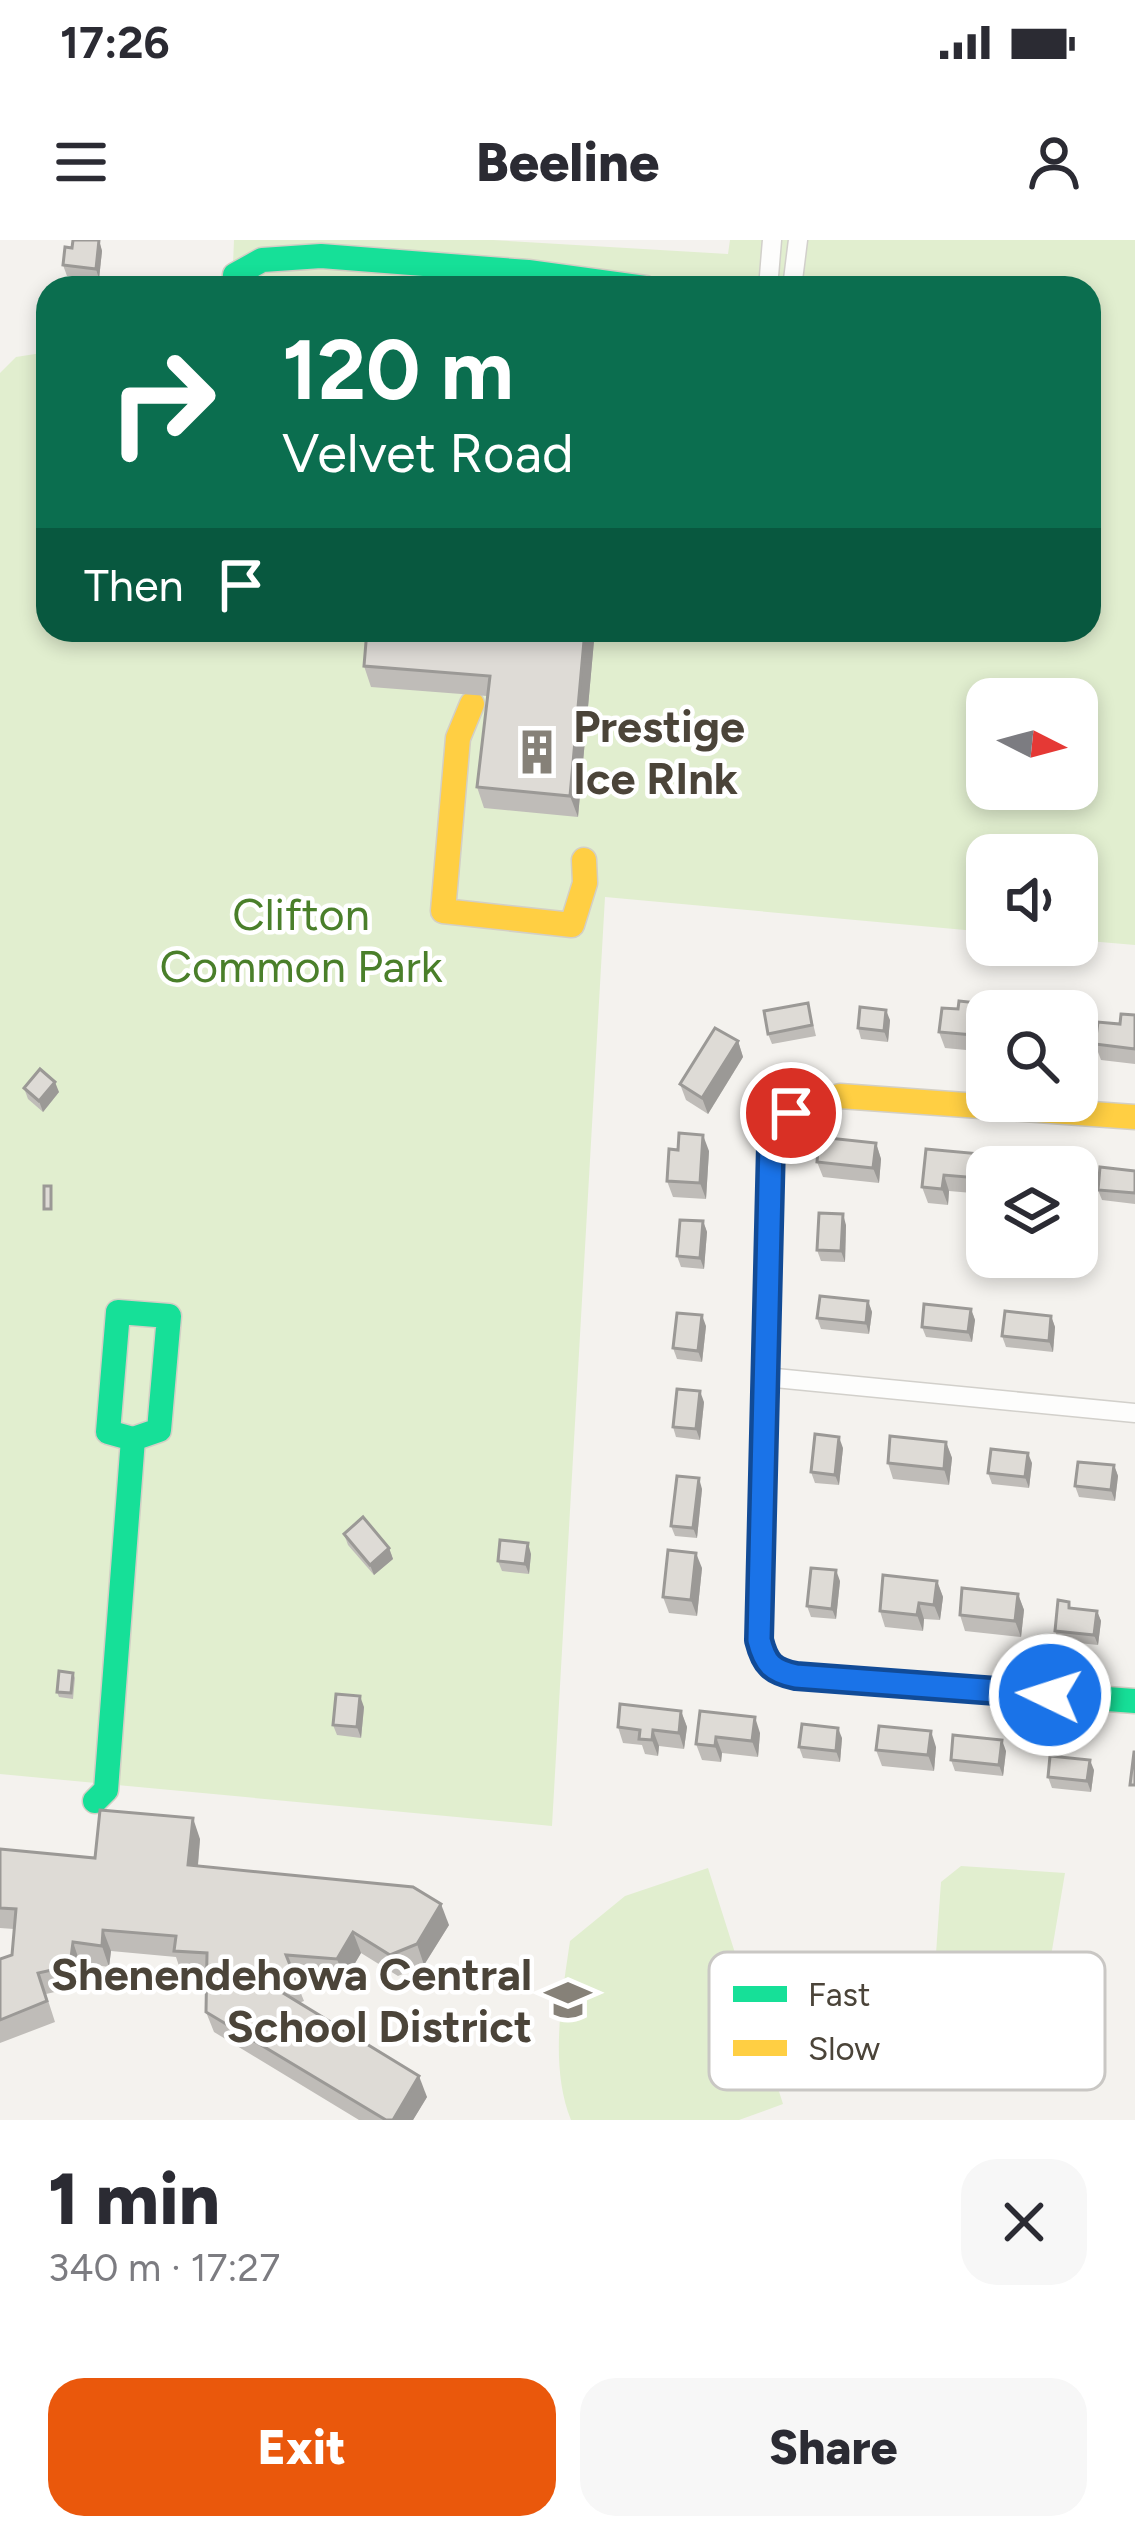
<!DOCTYPE html>
<meta charset="utf-8">
<style>
:root{--surface:#fff;--page:#f7f7f7;--text:#2b2b33;--muted:#7c7c81;--accent:#ea580c}
body{margin:0;font-family:Figtree,sans-serif;background:var(--page);color:var(--text);height:100vh;display:flex;flex-direction:column;font-size:45px;white-space:nowrap}
*{box-sizing:border-box;margin:0}
p{font-size:39px;color:var(--muted)}
.icon{flex:none;width:66px;height:66px;fill:none;stroke:currentColor;stroke-width:2;stroke-linecap:round;stroke-linejoin:round}
.map{position:relative;height:1880px;overflow:hidden}
.details{display:flex;flex-direction:column;background:var(--surface);flex:1}
.details>*{flex:none}
.banner{position:absolute;left:36px;top:36px;width:1065px;height:366px;border-radius:36px;box-shadow:0 6px 18px #0003;background:#0b6e4f;color:#fff;overflow:hidden}
.needle{width:78px;rotate:96deg}
.tools{position:absolute;left:966px;top:438px;display:grid;gap:24px}
.tools a{display:grid;place-items:center;width:132px;height:132px;border-radius:24px;background:var(--surface);box-shadow:0 6px 18px #0003;font-size:60px}
.pin{position:absolute;display:grid;place-items:center;width:102px;height:102px;color:#fff;margin:-51px;border:6px solid #fff;border-radius:50%;box-shadow:0 3px 12px #0007}
.me{position:absolute;width:132px;margin:-66px;rotate:274deg;stroke-linejoin:round;filter:drop-shadow(0 0 9px #0008)}
.turn{display:flex;align-items:center;gap:42px;height:252px;padding:0 48px;font-size:54px}
.turn .icon{width:156px;height:156px;stroke-width:2.5}
.turn b{display:block;font-size:84px;line-height:102px}
.then{display:flex;align-items:center;height:114px;padding:0 48px;background:#0003;gap:24px;font-size:45px}
.round{display:grid;place-items:center;flex:none;width:126px;height:126px;border-radius:36px;background:var(--page)}
.head{display:flex;align-items:center;justify-content:space-between;height:204px;padding:0 48px}
h1{font-size:72px;font-weight:800;line-height:90px}
.action{display:flex;gap:24px;margin-top:auto;padding:24px 48px}
.action a{flex:1;height:138px;border-radius:36px;background:var(--accent);color:#fff;font-size:48px;font-weight:800;line-height:138px;text-align:center}
.action a+a{background:var(--page);color:var(--text)}
.status{display:flex;justify-content:space-between;align-items:center;height:84px;padding:0 60px;background:var(--surface);direction:ltr}
.status svg{height:33px;fill:currentColor}
header{display:flex;justify-content:space-between;align-items:center;height:156px;padding:0 48px;background:var(--surface);font-size:54px;font-weight:800}
.map>svg:first-child{display:block}
.green{fill:#e1eecf;fill-rule:evenodd}
.lines{fill:none;stroke-linecap:round;stroke-linejoin:round}
.street-casing{stroke:#d2d0cb;stroke-width:21}
.fast-casing{stroke:#d3cfc5;stroke-width:27}
.slow-casing{stroke:#d3cfc5;stroke-width:27}
.street{stroke:#fdfdfc;stroke-width:18}
.fast{stroke:#16e098;stroke-width:24}
.slow{stroke:#ffcf43;stroke-width:24}
.wall{fill:#bfbcb8}
.shaded-wall{fill:#9b9996}
.building{fill:#dedbd6;stroke:#9b9996;stroke-width:3}
.route-casing{stroke:#114b97;stroke-width:30}
.route{stroke:#1a73e8;stroke-width:21}
.labels{text-anchor:middle;dominant-baseline:central;stroke-width:9;stroke-linejoin:round;paint-order:stroke}
.poi-label{font-size:45px;font-weight:bold;fill:#4b4439;stroke:#fff;text-anchor:start}
.park-label{font-size:45px;fill:#4a7f2a;stroke:#fff}
.key{fill:#fff;stroke:#c9c7c4;stroke-width:3}
.key-label{font-size:33px;fill:#4b4439}
</style>
<div class="status"><b>17:26</b><svg viewBox="0 0 49 12"><path d="M0 12V9h3v3zM5 12V6h3v6zM10 12V3h3v9zM15 12V0h3v12zM26 1h20v11H26zM47 4h2v5h-2z"/></svg></div>
<header><svg class="icon" aria-label="menu" viewBox="0 0 24 24"><path d="M4 6h16M4 12h16M4 18h16"/></svg>Beeline<svg class="icon" aria-label="person" viewBox="0 0 24 24"><circle cx="12" cy="8" r="4"/><path d="M4 21q1-7 8-7t8 7"/></svg></header>
<div class="map">
<svg width="1135" height="1880" viewBox="0 0 1135 1880">
<rect width="100%" height="100%" fill="#f4f2ee"/>
<g class="green">
<path d="M 234,0 L 493,0 L 728,14 L 730,0 L 1135,0 L 1135,705 L 1077,700 L 1077,615 L 987,615 L 987,692 L 605,657 L 552,1586 L 0,1534 L 0,133 L 16,117 L 48,112 L 48,390 L 1089,390 L 1089,48 L 232,48 ZM 987,459 L 1077,459 L 1077,549 L 987,549 Z"/>
<path d="M 961,1626 L 1065,1633 L 1049,1728 L 1014,1769 L 932,1771 L 941,1642 Z"/>
<path d="M 708,1628 L 783,1864 L 739,1880 L 571,1880 C 549,1825 562,1757 570,1701 L 625,1656 Z"/>
</g>
<g class="lines">
<g class="street-casing">
<g id="street">
<path d="M 768,48 L 772,0"/>
<path d="M 792,48 L 798,0"/>
<path d="M 765,1137 L 1135,1173"/>
</g>
</g>
<g class="fast-casing">
<g id="fast">
<path d="M 234,48 L 235,35 L 262,20 L 321,16 L 528,32 L 645,48"/>
<path d="M 764,1179 L 759,1400 C 765,1421 774,1431 796,1436 L 1135,1461"/>
<path d="M 95,1561 L 106,1550 L 133,1199 L 108,1192 L 118,1072 L 169,1076 L 159,1190 L 133,1199"/>
</g>
</g>
<g class="slow-casing">
<g id="slow">
<path d="M 472,464 L 458,498 L 443,671 L 572,685 L 585,643 L 584,620"/>
<path d="M 764,1179 L 771,905 L 798,870 L 840,856 L 1135,877"/>
</g>
</g>
<use href="#street" class="street"/>
<use href="#fast" class="fast"/>
<use href="#slow" class="slow"/>
</g>
<g class="wall">
<path d="M 99,0 L 102,11 L 99,39 L 67,36 L 63,25 L 72,8 Z"/>
<path d="M 595,390 L 578,577 L 484,568 L 477,547 L 487,456 L 371,447 L 364,426 Z"/>
<path d="M 808,763 L 816,796 L 772,804 L 768,794 Z"/>
<path d="M 980,770 L 987,771 L 987,812 L 945,808 L 939,792 Z"/>
<path d="M 1135,775 L 1135,824 L 1101,820 L 1095,804 Z"/>
<path d="M 890,780 L 888,802 L 861,799 L 858,788 Z"/>
<path d="M 738,801 L 743,817 L 708,874 L 686,860 L 680,844 Z"/>
<path d="M 24,848 L 59,852 L 43,872 L 28,859 Z"/>
<path d="M 876,903 L 881,919 L 879,943 L 823,937 L 817,922 Z"/>
<path d="M 709,911 L 706,959 L 673,957 L 667,941 Z"/>
<path d="M 981,914 L 986,930 L 984,954 L 949,951 L 948,965 L 928,963 L 922,947 Z"/>
<path d="M 1135,931 L 1135,964 L 1102,960 L 1098,950 Z"/>
<path d="M 703,981 L 707,992 L 704,1029 L 681,1027 L 677,1016 Z"/>
<path d="M 846,985 L 845,1022 L 821,1021 L 817,1010 Z"/>
<path d="M 868,1061 L 872,1072 L 869,1094 L 821,1089 L 817,1078 Z"/>
<path d="M 971,1069 L 975,1080 L 972,1102 L 926,1097 L 922,1087 Z"/>
<path d="M 1051,1076 L 1055,1087 L 1053,1112 L 1006,1107 L 1002,1096 Z"/>
<path d="M 706,1086 L 702,1122 L 677,1119 L 673,1108 Z"/>
<path d="M 704,1162 L 700,1200 L 676,1197 L 673,1187 Z"/>
<path d="M 946,1202 L 952,1218 L 949,1245 L 893,1239 L 888,1223 Z"/>
<path d="M 843,1208 L 839,1245 L 815,1243 L 811,1232 Z"/>
<path d="M 1032,1223 L 1029,1248 L 992,1244 L 988,1233 Z"/>
<path d="M 1114,1225 L 1118,1236 L 1115,1261 L 1079,1257 L 1075,1246 Z"/>
<path d="M 702,1249 L 697,1298 L 675,1296 L 671,1286 Z"/>
<path d="M 344,1294 L 389,1308 L 393,1319 L 374,1335 L 348,1305 Z"/>
<path d="M 531,1314 L 529,1334 L 502,1331 L 498,1321 Z"/>
<path d="M 702,1328 L 697,1376 L 669,1373 L 663,1357 Z"/>
<path d="M 840,1341 L 836,1379 L 811,1377 L 807,1366 Z"/>
<path d="M 937,1341 L 943,1357 L 940,1380 L 924,1379 L 923,1391 L 885,1387 L 880,1371 Z"/>
<path d="M 1018,1354 L 1024,1370 L 1021,1397 L 965,1391 L 960,1375 Z"/>
<path d="M 1072,1368 L 1097,1371 L 1101,1381 L 1098,1405 L 1059,1401 L 1055,1391 Z"/>
<path d="M 73,1433 L 75,1438 L 73,1459 L 59,1457 L 57,1452 Z"/>
<path d="M 364,1467 L 361,1498 L 337,1495 L 333,1485 Z"/>
<path d="M 681,1471 L 687,1487 L 684,1509 L 659,1506 L 658,1516 L 645,1514 L 642,1505 L 623,1503 L 618,1487 Z"/>
<path d="M 700,1471 L 760,1493 L 758,1517 L 722,1513 L 721,1522 L 702,1520 L 696,1504 Z"/>
<path d="M 842,1498 L 840,1522 L 803,1518 L 799,1507 Z"/>
<path d="M 936,1507 L 934,1531 L 882,1526 L 876,1510 Z"/>
<path d="M 1006,1511 L 1003,1536 L 955,1531 L 951,1520 Z"/>
<path d="M 1094,1530 L 1091,1552 L 1052,1548 L 1048,1537 Z"/>
<path d="M 200,1599 L 198,1626 L 449,1685 L 424,1725 L 398,1736 L 361,1713 L 345,1740 L 294,1736 L 304,1761 L 299,1763 L 427,1857 L 413,1880 L 359,1880 L 214,1792 L 206,1772 L 206,1733 L 181,1732 L 176,1717 L 111,1711 L 109,1727 L 80,1723 L 77,1747 L 46,1754 L 55,1782 L 0,1803 L 0,1719 L 12,1715 L 14,1689 L 0,1688 L 0,1609 L 95,1618 Z"/>
</g>
<g class="shaded-wall">
<path d="M 99,0 L 102,11 L 99,39 L 96,29 Z"/>
<path d="M 585,390 L 595,390 L 578,577 L 570,556 Z"/>
<path d="M 886,770 L 890,780 L 888,802 L 884,791 Z"/>
<path d="M 738,801 L 743,817 L 708,874 L 702,858 Z"/>
<path d="M 55,842 L 59,852 L 43,872 L 39,861 Z"/>
<path d="M 703,895 L 709,911 L 706,959 L 700,943 Z"/>
<path d="M 876,903 L 881,919 L 879,943 L 873,928 Z"/>
<path d="M 981,914 L 986,930 L 984,954 L 978,938 Z"/>
<path d="M 944,935 L 949,951 L 948,965 L 942,949 Z"/>
<path d="M 843,974 L 846,985 L 845,1022 L 841,1011 Z"/>
<path d="M 703,981 L 707,992 L 704,1029 L 700,1018 Z"/>
<path d="M 868,1061 L 872,1072 L 869,1094 L 866,1083 Z"/>
<path d="M 971,1069 L 975,1080 L 972,1102 L 968,1092 Z"/>
<path d="M 702,1075 L 706,1086 L 702,1122 L 698,1111 Z"/>
<path d="M 1051,1076 L 1055,1087 L 1053,1112 L 1049,1101 Z"/>
<path d="M 700,1151 L 704,1162 L 700,1200 L 696,1189 Z"/>
<path d="M 839,1197 L 843,1208 L 839,1245 L 835,1235 Z"/>
<path d="M 946,1202 L 952,1218 L 949,1245 L 944,1229 Z"/>
<path d="M 1028,1213 L 1032,1223 L 1029,1248 L 1025,1237 Z"/>
<path d="M 1114,1225 L 1118,1236 L 1115,1261 L 1111,1250 Z"/>
<path d="M 699,1238 L 702,1249 L 697,1298 L 693,1288 Z"/>
<path d="M 528,1303 L 531,1314 L 529,1334 L 525,1324 Z"/>
<path d="M 389,1308 L 393,1319 L 374,1335 L 370,1325 Z"/>
<path d="M 696,1313 L 702,1328 L 697,1376 L 691,1360 Z"/>
<path d="M 836,1330 L 840,1341 L 836,1379 L 832,1369 Z"/>
<path d="M 937,1341 L 943,1357 L 940,1380 L 934,1365 Z"/>
<path d="M 1018,1354 L 1024,1370 L 1021,1397 L 1015,1381 Z"/>
<path d="M 919,1363 L 924,1379 L 923,1391 L 917,1375 Z"/>
<path d="M 1097,1371 L 1101,1381 L 1098,1405 L 1094,1395 Z"/>
<path d="M 360,1456 L 364,1467 L 361,1498 L 357,1487 Z"/>
<path d="M 681,1471 L 687,1487 L 684,1509 L 679,1493 Z"/>
<path d="M 755,1477 L 760,1493 L 758,1517 L 752,1501 Z"/>
<path d="M 838,1488 L 842,1498 L 840,1522 L 836,1511 Z"/>
<path d="M 653,1490 L 659,1506 L 658,1516 L 652,1500 Z"/>
<path d="M 931,1491 L 936,1507 L 934,1531 L 928,1515 Z"/>
<path d="M 716,1497 L 722,1513 L 721,1522 L 715,1506 Z"/>
<path d="M 1002,1500 L 1006,1511 L 1003,1536 L 999,1525 Z"/>
<path d="M 1090,1520 L 1094,1530 L 1091,1552 L 1087,1541 Z"/>
<path d="M 193,1578 L 200,1599 L 196,1646 L 188,1625 Z"/>
<path d="M 441,1664 L 449,1685 L 424,1725 L 417,1704 Z"/>
<path d="M 103,1690 L 111,1711 L 109,1727 L 102,1706 Z"/>
<path d="M 353,1692 L 361,1713 L 345,1740 L 337,1719 Z"/>
<path d="M 73,1702 L 80,1723 L 77,1747 L 70,1726 Z"/>
<path d="M 419,1836 L 427,1857 L 413,1880 L 393,1880 Z"/>
</g>
<g class="building">
<path d="M 73,0 L 99,0 L 96,29 L 63,25 L 65,7 L 72,8 Z"/>
<path d="M 367,390 L 585,390 L 570,556 L 477,547 L 490,436 L 364,426 Z"/>
<path d="M 959,761 L 978,763 L 977,770 L 987,771 L 985,796 L 939,792 L 942,768 L 958,769 Z"/>
<path d="M 808,763 L 812,785 L 768,794 L 764,771 Z"/>
<path d="M 860,767 L 886,770 L 884,791 L 858,788 Z"/>
<path d="M 1121,774 L 1135,775 L 1135,809 L 1095,804 L 1098,782 L 1120,784 Z"/>
<path d="M 715,788 L 738,801 L 702,858 L 680,844 Z"/>
<path d="M 40,829 L 55,842 L 39,861 L 24,848 Z"/>
<path d="M 679,893 L 703,895 L 700,943 L 667,941 L 669,909 L 678,910 Z"/>
<path d="M 819,897 L 876,903 L 873,928 L 817,922 Z"/>
<path d="M 926,909 L 981,914 L 978,938 L 944,935 L 942,949 L 922,947 Z"/>
<path d="M 1018,920 L 1067,925 L 1067,927 L 1018,927 Z"/>
<path d="M 1100,927 L 1135,931 L 1135,953 L 1098,950 Z"/>
<rect x="44" y="946" width="7" height="23"/>
<path d="M 819,973 L 843,974 L 841,1011 L 817,1010 Z"/>
<path d="M 680,980 L 703,981 L 700,1018 L 677,1016 Z"/>
<path d="M 820,1056 L 868,1061 L 866,1083 L 817,1078 Z"/>
<path d="M 924,1064 L 971,1069 L 968,1092 L 922,1087 Z"/>
<path d="M 1005,1071 L 1051,1076 L 1049,1101 L 1002,1096 Z"/>
<path d="M 677,1073 L 702,1075 L 698,1111 L 673,1108 Z"/>
<path d="M 677,1149 L 700,1151 L 696,1189 L 673,1187 Z"/>
<path d="M 815,1194 L 839,1197 L 835,1235 L 811,1232 Z"/>
<path d="M 890,1196 L 946,1202 L 944,1229 L 888,1223 Z"/>
<path d="M 991,1209 L 1028,1213 L 1025,1237 L 988,1233 Z"/>
<path d="M 1078,1222 L 1114,1225 L 1111,1250 L 1075,1246 Z"/>
<path d="M 677,1236 L 699,1238 L 693,1288 L 671,1286 Z"/>
<path d="M 363,1277 L 389,1308 L 370,1325 L 344,1294 Z"/>
<path d="M 500,1300 L 528,1303 L 525,1324 L 498,1321 Z"/>
<path d="M 668,1310 L 696,1313 L 691,1360 L 663,1357 Z"/>
<path d="M 811,1328 L 836,1330 L 832,1369 L 807,1366 Z"/>
<path d="M 883,1335 L 937,1341 L 934,1365 L 919,1363 L 917,1375 L 880,1371 Z"/>
<path d="M 962,1348 L 1018,1354 L 1015,1381 L 960,1375 Z"/>
<path d="M 1058,1360 L 1069,1362 L 1069,1368 L 1097,1371 L 1094,1395 L 1055,1391 Z"/>
<path d="M 59,1431 L 73,1433 L 71,1453 L 57,1452 Z"/>
<path d="M 336,1454 L 360,1456 L 357,1487 L 333,1485 Z"/>
<path d="M 620,1464 L 681,1471 L 679,1493 L 653,1490 L 652,1500 L 639,1499 L 640,1490 L 618,1487 Z"/>
<path d="M 700,1471 L 755,1477 L 752,1501 L 716,1497 L 715,1506 L 696,1504 Z"/>
<path d="M 802,1484 L 838,1488 L 836,1511 L 799,1507 Z"/>
<path d="M 879,1486 L 931,1491 L 928,1515 L 876,1510 Z"/>
<path d="M 953,1495 L 1002,1500 L 999,1525 L 951,1520 Z"/>
<path d="M 1134,1512 L 1135,1512 L 1135,1545 L 1130,1545 Z"/>
<path d="M 1050,1516 L 1090,1520 L 1087,1541 L 1048,1537 Z"/>
<path d="M 100,1570 L 193,1578 L 188,1625 L 413,1647 L 441,1664 L 417,1704 L 390,1715 L 353,1692 L 337,1719 L 286,1715 L 296,1740 L 275,1748 L 419,1836 L 393,1880 L 386,1880 L 206,1772 L 207,1713 L 174,1711 L 176,1696 L 103,1690 L 102,1706 L 73,1702 L 70,1726 L 38,1733 L 47,1761 L 0,1780 L 0,1719 L 12,1715 L 16,1669 L 0,1668 L 0,1609 L 95,1618 Z"/>
</g>
<g class="lines">
<g class="route-casing">
<path id="route" d="M 791,873 L 771,905 L 759,1400 C 765,1424 772,1431 796,1436 L 1050,1455"/>
</g>
<use href="#route" class="route"/>
</g>
<defs>
<g id="building-bare" transform="scale(3.6)"><path d="M-4-6H4V6H1V3H-1V6H-4ZM-2.5-4.3h1.7v1.8h-1.7ZM.8-4.3h1.7v1.8H.8ZM-2.5-1h1.7V.8h-1.7ZM.8-1h1.7V.8H.8Z" fill="#868178" stroke="#fff" stroke-width="2.5" paint-order="stroke"/></g>
<g id="school-bare" transform="scale(3.6)"><path d="M0-5L7-2L0 1L-7-2ZM-4 1L0 2.5L4 1V4Q0 6-4 4Z" fill="#868178" stroke="#fff" stroke-width="2.5" paint-order="stroke"/></g>
</defs>
<g fill-rule="evenodd">
<use href="#building-bare" x="537" y="512"/>
<use href="#school-bare" x="568" y="1760"/>
</g>
<g class="labels">
<g class="poi-label">
<text x="573" y="486">Prestige<tspan x="573" dy="52">Ice RInk</tspan></text>
<text x="532" y="1734" text-anchor="end">Shenendehowa Central<tspan x="532" dy="52">School District</tspan></text>
</g>
<g class="park-label">
<text x="301" y="674">Clifton<tspan x="301" dy="52">Common Park</tspan></text>
</g>
</g>
<rect x="709" y="1712" width="396" height="138" rx="18" class="key"/>
<rect x="733" y="1746" width="54" height="16" fill="#16e098"/>
<rect x="733" y="1800" width="54" height="16" fill="#ffcf43"/>
<g class="key-label">
<text x="808" y="1766">Fast</text>
<text x="808" y="1820">Slow</text>
</g>
</svg>
<div class="tools">
<a><svg class="needle" viewBox="-14 -14 28 28"><path d="M0-13l5 13h-10z" fill="#e53935"/><path d="M0 13l5-13h-10z" fill="#7c7c81"/></svg></a>
<a><svg class="icon" aria-label="sound" viewBox="0 0 24 24"><path d="M4 9h4l5-4v14l-5-4H4zM17 9q2 3 0 6"/></svg></a>
<a><svg class="icon" aria-label="search" viewBox="0 0 24 24"><circle cx="10" cy="10" r="6"/><path d="M15 15l6 6"/></svg></a>
<a><svg class="icon" aria-label="layers" viewBox="0 0 24 24"><path d="M12 4l9 5-9 5-9-5zM3 14l9 5 9-5"/></svg></a>
</div>
<div class="pin" style="left:791px;top:873px;background:#d93025"><svg class="icon" aria-label="arrive" viewBox="0 0 24 24"><path d="M6 21V4h12l-3 4 3 4H6"/></svg></div>
<svg class="me" style="left:1050px;top:1455px" viewBox="-20 -20 40 40"><circle r="17" fill="#1a73e8" stroke="#fff" stroke-width="3"/><path d="M0-11L8 9 0 5-8 9z" fill="#fff"/></svg>
<div class="banner">
<div class="turn"><svg class="icon" aria-label="right" viewBox="0 0 24 24"><path d="M7 20v-9h11M14 6l5 5-5 5"/></svg><div><b>120 m</b>Velvet Road</div></div>
<div class="then">Then<svg class="icon" aria-label="arrive" viewBox="0 0 24 24"><path d="M6 21V4h12l-3 4 3 4H6"/></svg></div>
</div>
</div>
<section class="details">
<div class="head"><div><h1>1 min</h1><p>340 m · 17:27</p></div><a class="round"><svg class="icon" aria-label="close" viewBox="0 0 24 24"><path d="M6 6l12 12M18 6L6 18"/></svg></a></div>
<div class="action"><a>Exit</a><a>Share</a></div>
</section>
